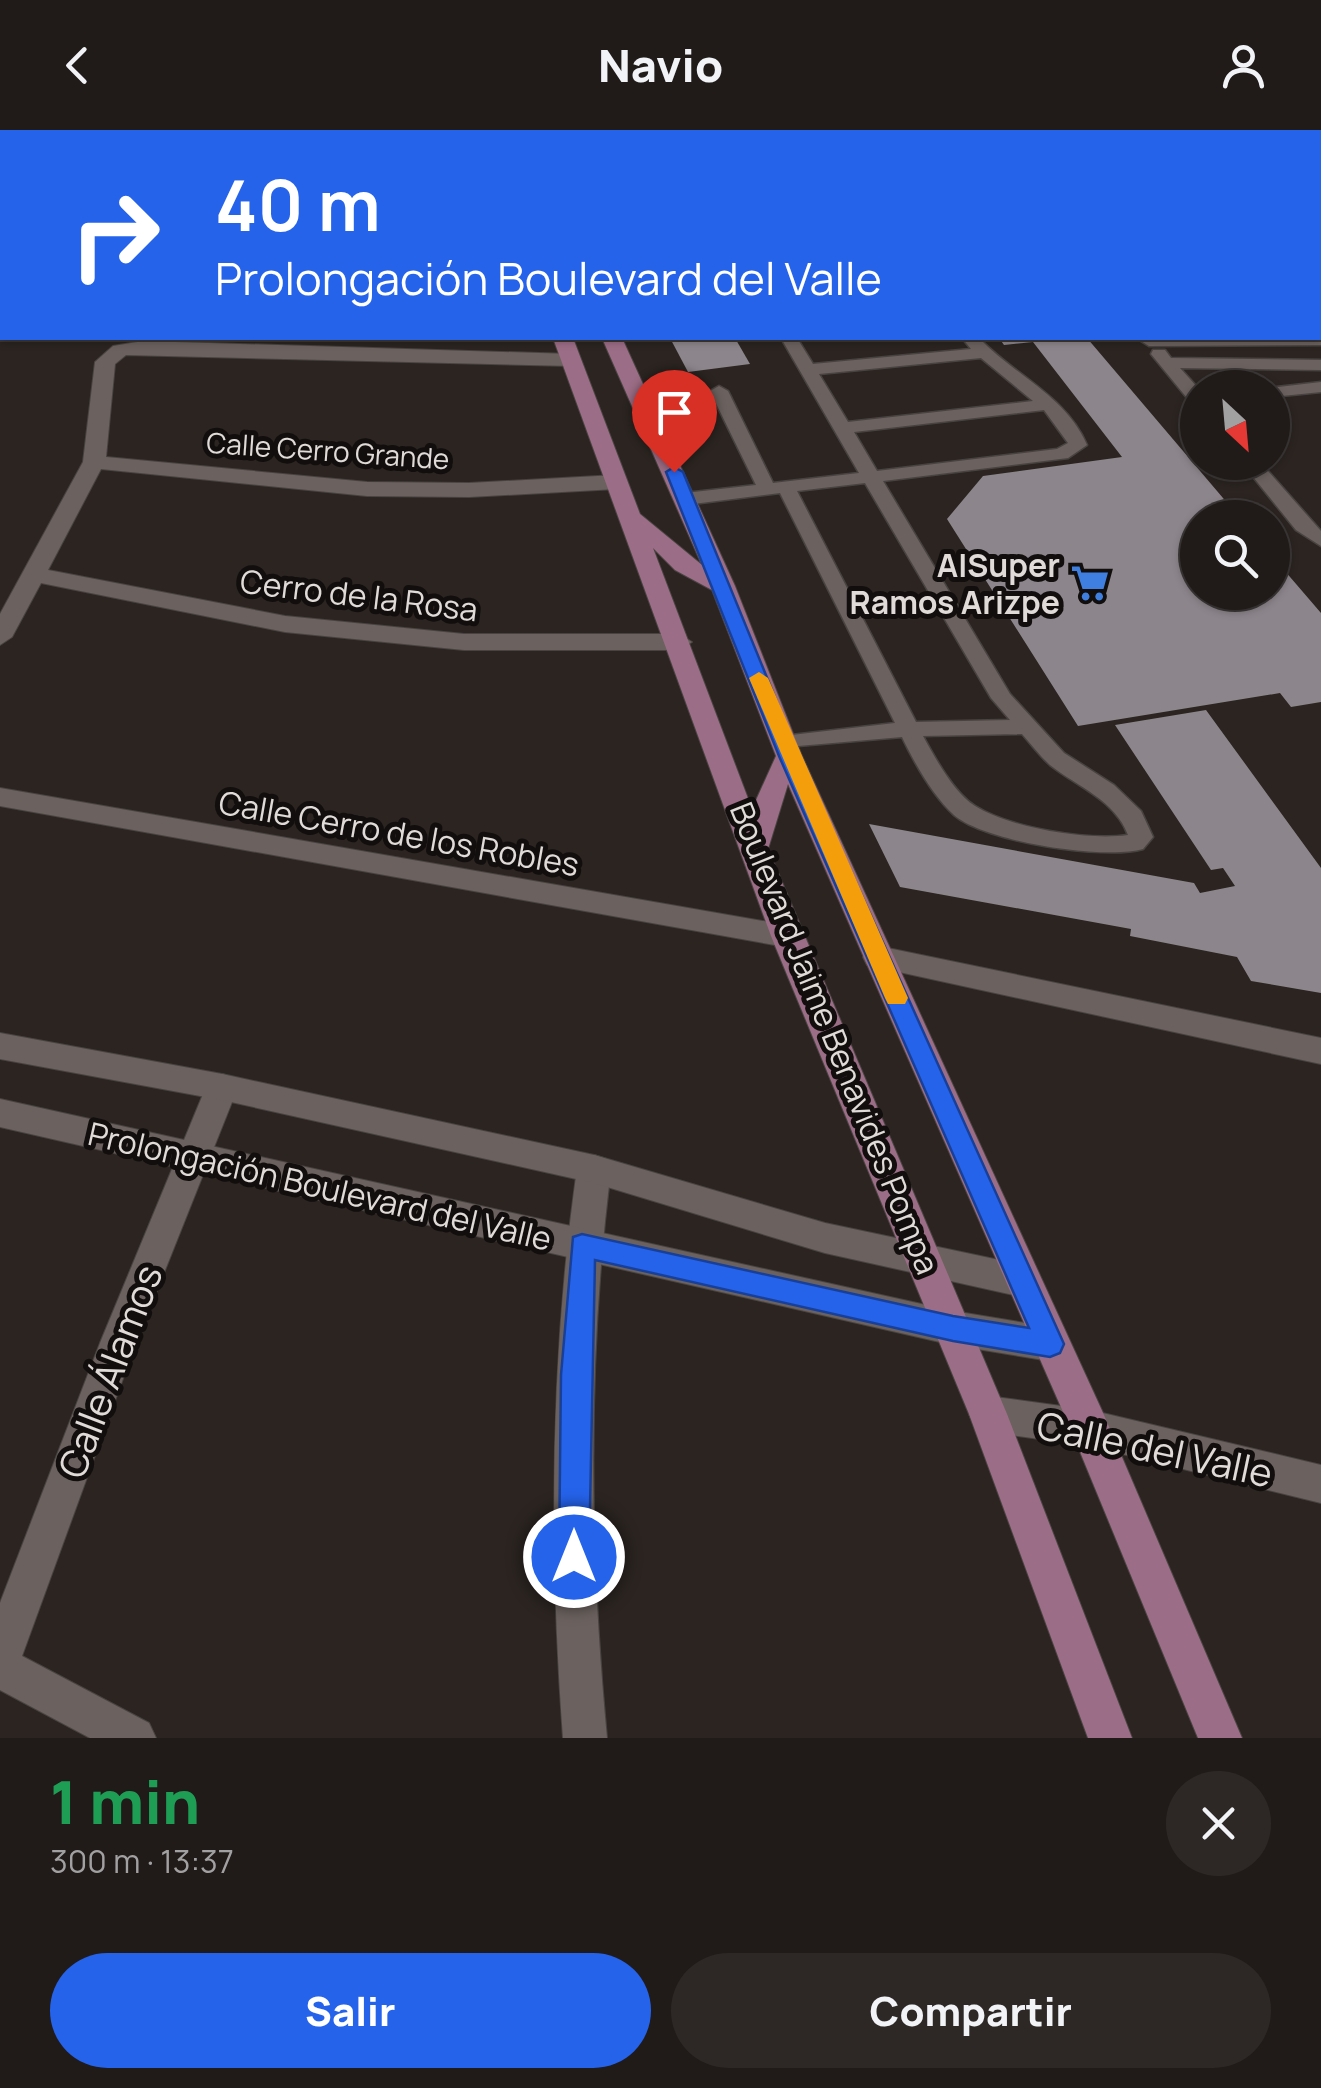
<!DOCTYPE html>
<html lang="es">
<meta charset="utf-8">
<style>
:root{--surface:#201b19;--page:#2d2826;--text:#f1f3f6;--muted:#a2a1a2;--line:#3d3938;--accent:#2563eb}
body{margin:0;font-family:Manrope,sans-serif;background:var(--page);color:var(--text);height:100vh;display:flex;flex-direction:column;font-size:38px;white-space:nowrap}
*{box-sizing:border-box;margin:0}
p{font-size:32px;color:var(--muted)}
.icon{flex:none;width:55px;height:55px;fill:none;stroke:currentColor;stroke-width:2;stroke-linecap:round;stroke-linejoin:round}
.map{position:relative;height:1608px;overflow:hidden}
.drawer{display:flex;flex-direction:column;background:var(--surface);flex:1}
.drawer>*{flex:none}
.banner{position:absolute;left:0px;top:0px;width:1322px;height:210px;box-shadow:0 2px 8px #0004,0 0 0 2px var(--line);background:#2563eb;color:#fff;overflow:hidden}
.needle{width:65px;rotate:154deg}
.fabs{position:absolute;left:1180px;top:240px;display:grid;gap:20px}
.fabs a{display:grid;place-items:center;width:110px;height:110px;border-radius:50%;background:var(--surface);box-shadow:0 2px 8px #0004,0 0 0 2px var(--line);font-size:50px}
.pin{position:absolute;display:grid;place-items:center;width:85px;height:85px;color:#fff;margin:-102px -42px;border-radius:50% 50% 50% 0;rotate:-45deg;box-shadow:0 0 10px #0007}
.pin .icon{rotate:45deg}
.me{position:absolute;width:110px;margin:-55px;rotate:0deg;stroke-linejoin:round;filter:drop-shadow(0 0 8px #0008)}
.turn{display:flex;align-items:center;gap:35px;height:210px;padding:0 50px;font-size:45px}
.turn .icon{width:130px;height:130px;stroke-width:2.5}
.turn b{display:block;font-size:70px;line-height:85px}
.round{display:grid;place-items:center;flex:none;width:105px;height:105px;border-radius:52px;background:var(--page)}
.overview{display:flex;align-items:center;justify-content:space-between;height:170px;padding:0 50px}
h1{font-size:60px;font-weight:800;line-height:75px;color:#1e9e55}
.primary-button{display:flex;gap:20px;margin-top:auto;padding:20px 50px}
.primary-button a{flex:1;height:115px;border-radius:60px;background:var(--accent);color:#fff;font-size:40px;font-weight:800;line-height:115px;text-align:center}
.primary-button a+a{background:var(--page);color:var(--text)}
header{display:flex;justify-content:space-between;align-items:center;height:130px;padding:0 50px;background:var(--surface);font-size:45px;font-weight:800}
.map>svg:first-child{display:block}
.building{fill:#8c858b}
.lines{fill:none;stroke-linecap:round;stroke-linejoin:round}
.lane-casing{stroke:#484341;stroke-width:3}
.street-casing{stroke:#484341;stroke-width:2}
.secondary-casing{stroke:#484341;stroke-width:2}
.primary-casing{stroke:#484341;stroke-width:2}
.path{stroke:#7f7977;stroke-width:4;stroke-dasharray:5 5;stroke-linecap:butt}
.lane{fill:#6b625f;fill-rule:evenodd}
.street{fill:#6b625f;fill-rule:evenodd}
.secondary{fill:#6b625f;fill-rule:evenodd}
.primary{fill:#9c6d86;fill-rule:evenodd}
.route{fill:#2563eb;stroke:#184099;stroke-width:2.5}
.slow{fill:#f59e0b}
.labels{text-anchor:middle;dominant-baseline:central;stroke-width:10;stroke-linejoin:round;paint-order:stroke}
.far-street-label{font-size:28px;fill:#e0dbd9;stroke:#110e0d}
.poi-label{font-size:32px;font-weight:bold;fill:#e0dbd9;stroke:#110e0d;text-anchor:end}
.street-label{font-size:32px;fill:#e0dbd9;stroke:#110e0d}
.near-street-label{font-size:38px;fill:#e0dbd9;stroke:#110e0d}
</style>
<header><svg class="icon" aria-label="back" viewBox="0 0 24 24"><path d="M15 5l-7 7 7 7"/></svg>Navio<svg class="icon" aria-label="person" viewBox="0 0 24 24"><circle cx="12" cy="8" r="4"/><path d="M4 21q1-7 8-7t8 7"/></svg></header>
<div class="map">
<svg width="1321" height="1608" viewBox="0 0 1321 1608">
<rect width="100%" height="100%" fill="#2b2421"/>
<g class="building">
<path d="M 670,208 L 735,208 L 750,234 L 688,242 Z"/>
<path d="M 999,208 L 1087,208 L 1240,388 L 1198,388 L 1198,462 L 1272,462 L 1272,426 L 1321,483 L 1321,572 L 1291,577 L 1280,563 L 1078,596 L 947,389 L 983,346 L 1122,327 L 1033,212 L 1004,215 Z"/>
<path d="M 1206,580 L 1321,738 L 1321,863 L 1251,851 L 1237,827 L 1130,806 L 1131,799 L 900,757 L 869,694 L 1194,753 L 1200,763 L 1235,756 L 1223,738 L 1211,740 L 1115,595 Z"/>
</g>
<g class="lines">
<g class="lane-casing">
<g id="lane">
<rect x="1320" y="180" width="1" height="10"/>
<path d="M 1321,205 L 1321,215 L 1149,216 L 1141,211 L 1143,208 Z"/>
<path d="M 781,208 L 797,208 L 813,234 L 971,219 L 962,208 L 979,208 C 1014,245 1066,266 1087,315 L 1068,328 L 883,351 L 1010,564 L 1064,623 L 1114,655 L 1141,681 L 1153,707 L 1143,719 C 1105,730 985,712 954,685 C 933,666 914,632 902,607 L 775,618 L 772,613 L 783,606 L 895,593 L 780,363 L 685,375 L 676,369 L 685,363 L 756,355 L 710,261 L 719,256 L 728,261 L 773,353 L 859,343 ZM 981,228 L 1033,271 L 848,292 L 819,244 ZM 1044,280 L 1068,313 L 1057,319 L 877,341 L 854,302 ZM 865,353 L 991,568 L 1010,590 L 916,592 L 797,361 ZM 1022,604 C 1031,614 1040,626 1050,635 C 1078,657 1115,670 1128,705 C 1088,711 1010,698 975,676 C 954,663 935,628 923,606 Z"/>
<path d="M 1153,220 L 1165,220 L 1171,228 L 1321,230 L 1321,240 L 1180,238 L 1198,258 L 1198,275 L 1192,274 L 1151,224 Z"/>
<path d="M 1321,252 L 1321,262 L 1272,267 L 1272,258 L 1269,258 Z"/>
<path d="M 1241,332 L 1260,332 L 1321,401 L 1321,416 L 1296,400 Z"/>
</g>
</g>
<g class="street-casing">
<g id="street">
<path d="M 60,0 L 78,0 L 79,2 L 62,2 Z"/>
<rect x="1146" y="0" width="16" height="2"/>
<rect x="1320" y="22" width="1" height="10"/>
<path d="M 143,211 L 571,224 L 581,230 L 571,236 L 126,225 L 115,234 L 106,327 L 367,352 L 469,353 L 616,345 L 627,352 L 616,359 L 469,367 L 367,366 L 101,339 L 48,440 L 285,486 L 464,504 L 679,504 L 692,512 L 679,520 L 464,520 L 285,502 L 41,453 L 12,507 L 0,515 L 0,484 L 83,332 L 95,232 L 113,216 Z"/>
<path d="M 0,658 L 786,795 L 797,798 L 801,806 L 797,814 L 786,817 L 0,676 Z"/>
<path d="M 878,816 L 1321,908 L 1321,934 L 867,835 L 863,827 L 867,819 Z"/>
<path d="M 222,944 L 234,948 L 238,957 L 136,1213 L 22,1526 L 149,1593 L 156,1608 L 90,1608 L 0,1560 L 0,1473 L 100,1213 L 206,957 L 210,948 Z"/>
<path d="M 594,1025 L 606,1029 L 611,1039 C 587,1229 589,1417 607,1608 L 563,1608 C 549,1417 550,1229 577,1039 L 582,1029 Z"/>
<path d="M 988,1266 L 1090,1280 L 1321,1335 L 1321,1373 L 1090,1316 L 988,1302 L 975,1297 L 969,1284 L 975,1271 Z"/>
</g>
</g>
<g class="secondary-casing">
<g id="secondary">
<path d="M 0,903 L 222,944 L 594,1025 L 825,1093 L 1023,1135 L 1036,1140 L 1041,1151 L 1036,1162 L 1023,1167 L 825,1123 L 594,1053 L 222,970 L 0,929 Z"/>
<path d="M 0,969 L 953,1181 L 1050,1197 L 1063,1202 L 1068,1214 L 1063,1226 L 1050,1231 L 953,1215 L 0,997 Z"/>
</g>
</g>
<g class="primary-casing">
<g id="primary">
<rect x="1320" y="127" width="1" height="12"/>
<path d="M 553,208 L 573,208 L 640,384 L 702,435 L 602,208 L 622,208 L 735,456 L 802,626 L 1104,1285 L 1242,1608 L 1198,1608 L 1071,1300 L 788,654 L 768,719 L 1007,1284 L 1132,1608 L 1088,1608 L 969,1284 L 771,806 ZM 653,418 L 675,440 L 712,460 L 776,626 L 752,679 Z"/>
</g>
</g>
<path class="path" d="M 1009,0 L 1013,2"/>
<use href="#lane" class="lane"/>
<use href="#street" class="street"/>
<use href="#secondary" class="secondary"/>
<use href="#primary" class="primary"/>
</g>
<path class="route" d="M 674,337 L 683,342 L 799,626 L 1064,1214 L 1060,1223 L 1050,1227 L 953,1211 L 595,1130 L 589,1427 L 585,1438 L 574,1442 L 563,1438 L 559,1427 L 561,1245 L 573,1107 L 582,1104 L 953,1186 L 1029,1198 L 779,626 L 666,342 Z"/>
<path class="slow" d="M 759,542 L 768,548 L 908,868 L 905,874 L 888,874 L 885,868 L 749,548 Z"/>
<defs>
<g id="supermarket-bare" transform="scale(3)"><path d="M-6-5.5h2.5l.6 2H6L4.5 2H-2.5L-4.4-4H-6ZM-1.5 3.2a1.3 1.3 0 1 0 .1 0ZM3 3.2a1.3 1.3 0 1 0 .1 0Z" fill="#3f7fe0" stroke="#110e0d" stroke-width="2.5" paint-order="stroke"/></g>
</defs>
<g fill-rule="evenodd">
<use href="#supermarket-bare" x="1090" y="453"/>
</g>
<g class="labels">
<g class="far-street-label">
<text transform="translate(328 320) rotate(4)">Calle Cerro Grande</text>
</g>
<g class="poi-label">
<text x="1060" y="435">AlSuper<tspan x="1060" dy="37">Ramos Arizpe</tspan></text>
</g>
<g class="street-label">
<text transform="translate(359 465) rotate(7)">Cerro de la Rosa</text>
<text transform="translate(399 703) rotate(10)">Calle Cerro de los Robles</text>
<text transform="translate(835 908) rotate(68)">Boulevard Jaime Benavides Pompa</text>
<text transform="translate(320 1056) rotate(13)">Prolongación Boulevard del Valle</text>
</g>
<g class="near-street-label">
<text transform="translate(109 1241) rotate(-69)">Calle Álamos</text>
<text transform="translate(1155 1318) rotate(12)">Calle del Valle</text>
</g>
</g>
</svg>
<div class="fabs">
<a><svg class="needle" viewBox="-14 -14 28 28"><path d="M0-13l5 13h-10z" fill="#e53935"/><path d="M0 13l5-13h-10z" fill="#a2a1a2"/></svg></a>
<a><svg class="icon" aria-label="search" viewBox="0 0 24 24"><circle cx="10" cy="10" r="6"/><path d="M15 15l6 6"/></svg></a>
</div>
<div class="pin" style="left:674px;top:342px;background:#d93025"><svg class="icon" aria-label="arrive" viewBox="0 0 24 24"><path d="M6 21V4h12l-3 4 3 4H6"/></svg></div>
<svg class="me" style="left:574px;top:1427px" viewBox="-20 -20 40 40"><circle r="17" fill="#2563eb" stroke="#fff" stroke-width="3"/><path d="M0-11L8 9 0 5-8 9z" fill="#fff"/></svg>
<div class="banner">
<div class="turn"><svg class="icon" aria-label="right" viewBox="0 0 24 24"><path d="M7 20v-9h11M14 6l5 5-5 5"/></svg><div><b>40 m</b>Prolongación Boulevard del Valle</div></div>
</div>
</div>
<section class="drawer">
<div class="overview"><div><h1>1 min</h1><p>300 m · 13:37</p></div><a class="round"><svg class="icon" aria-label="close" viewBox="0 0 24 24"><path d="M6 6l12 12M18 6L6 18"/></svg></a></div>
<div class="primary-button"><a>Salir</a><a>Compartir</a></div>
</section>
